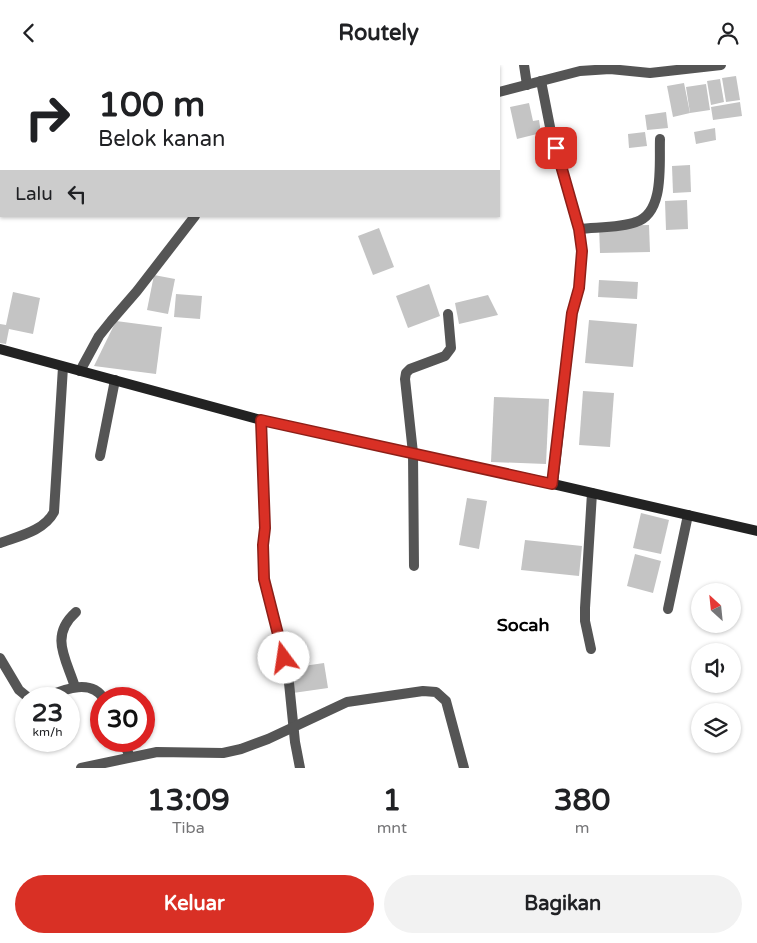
<!DOCTYPE html>
<html lang="id">
<style>
:root{--surface:#fff;--page:#f2f2f2;--text:#202124;--muted:#757577;--accent:#d93025}
body{margin:0;font-family:"Varela Round",sans-serif;background:var(--page);color:var(--text);height:100vh;display:flex;flex-direction:column;font-size:19px;white-space:nowrap}
*{box-sizing:border-box;margin:0}
p{font-size:16px;color:var(--muted)}
.icon{flex:none;width:28px;height:28px;fill:none;stroke:currentColor;stroke-width:2;stroke-linecap:round;stroke-linejoin:round}
.map{position:relative;height:703px;overflow:hidden}
.drawer{display:flex;flex-direction:column;background:var(--surface);flex:1}
.drawer>*{flex:none}
.banner{position:absolute;left:0px;top:0px;width:500px;height:152px;box-shadow:0 1px 4px #0004;background:#fff;color:var(--text);overflow:hidden}
.needle{width:32px;rotate:333deg}
.fabs{position:absolute;left:691px;top:518px;display:grid;gap:10px}
.fabs a{display:grid;place-items:center;width:50px;height:50px;border-radius:50%;background:var(--surface);box-shadow:0 1px 4px #0004;font-size:25px}
.speed{position:absolute;left:15px;top:622px;display:flex;gap:10px;font-size:25px;font-weight:700;text-align:center}
.speed>*{display:grid;place-content:center;width:65px;height:65px;border-radius:50%;background:var(--surface);box-shadow:0 1px 4px #0004;line-height:1}
.speed small{font-size:12px;font-weight:400}
.speed .limit{border:8px solid #d22;background:#fff;color:#111}
.pin{position:absolute;display:grid;place-items:center;width:42px;height:42px;color:#fff;margin:-21px;border-radius:10px;box-shadow:0 2px 8px #0006}
.me{position:absolute;width:55px;margin:-28px;rotate:346deg;stroke-linejoin:round;filter:drop-shadow(0 0 4px #0008)}
.turn{display:flex;align-items:center;gap:18px;height:105px;padding:0 15px;font-size:22px}
.turn .icon{width:65px;height:65px;stroke-width:2.5}
.turn b{display:block;font-size:35px;line-height:42px}
.then{display:flex;align-items:center;height:48px;padding:0 15px;background:#0003;gap:10px;font-size:19px}
.eta{display:flex;justify-content:space-evenly;align-items:center;height:85px;text-align:center}
.eta b{font-size:30px;font-weight:700;line-height:35px}
.primary-button{display:flex;gap:10px;margin-top:auto;padding:10px 15px}
.primary-button a{flex:1;height:58px;border-radius:30px;background:var(--accent);color:#fff;font-size:20px;font-weight:700;line-height:58px;text-align:center}
.primary-button a+a{background:var(--page);color:var(--text)}
header{display:flex;justify-content:space-between;align-items:center;height:65px;padding:0 15px;background:var(--surface);font-size:22px;font-weight:700}
.map>svg:first-child{display:block}
.building{fill:#c4c4c4}
.lines{fill:none;stroke-linecap:round;stroke-linejoin:round}
.street{stroke:#555;stroke-width:10}
.secondary{stroke:#222;stroke-width:10}
.route-casing{stroke:#8d1f18;stroke-width:12}
.route{stroke:#d93025;stroke-width:9}
.labels{text-anchor:middle;dominant-baseline:central;stroke-width:4;stroke-linejoin:round;paint-order:stroke}
.district-label{font-size:18px;font-weight:bold;fill:#000;stroke:#fff}
</style>
<header><svg class="icon" aria-label="back" viewBox="0 0 24 24"><path d="M15 5l-7 7 7 7"/></svg>Routely<svg class="icon" aria-label="person" viewBox="0 0 24 24"><circle cx="12" cy="8" r="4"/><path d="M4 21q1-7 8-7t8 7"/></svg></header>
<div class="map">
<svg width="757" height="703" viewBox="0 0 757 703">
<rect width="100%" height="100%" fill="#fff"/>
<g class="building">
<path d="M 736,11 L 740,35 L 726,37 L 722,13 Z"/>
<path d="M 720,14 L 724,37 L 711,40 L 707,16 Z"/>
<path d="M 684,18 L 690,48 L 673,52 L 667,21 Z"/>
<path d="M 706,19 L 710,45 L 690,48 L 686,22 Z"/>
<path d="M 740,37 L 742,51 L 713,55 L 711,42 Z"/>
<path d="M 529,38 L 533,56 L 539,55 L 541,68 L 517,74 L 510,42 Z"/>
<path d="M 666,47 L 668,63 L 647,65 L 645,50 Z"/>
<path d="M 715,63 L 716,75 L 696,79 L 694,67 Z"/>
<path d="M 645,67 L 647,81 L 629,83 L 628,69 Z"/>
<path d="M 690,100 L 691,127 L 673,128 L 672,101 Z"/>
<path d="M 687,135 L 688,164 L 666,165 L 665,136 Z"/>
<path d="M 649,160 L 650,187 L 600,188 L 599,161 Z"/>
<path d="M 379,163 L 394,202 L 373,210 L 358,171 Z"/>
<path d="M 154,210 L 175,214 L 168,249 L 147,245 Z"/>
<path d="M 599,215 L 638,217 L 637,234 L 598,232 Z"/>
<path d="M 429,219 L 440,251 L 408,263 L 396,231 Z"/>
<path d="M 13,227 L 40,233 L 33,269 L 9,264 L 6,279 L 0,278 L 0,259 L 6,260 Z"/>
<path d="M 176,229 L 202,231 L 200,254 L 174,252 Z"/>
<path d="M 488,230 L 498,250 L 459,259 L 455,238 Z"/>
<path d="M 589,255 L 637,259 L 633,302 L 585,298 Z"/>
<path d="M 116,256 L 162,262 L 156,309 L 94,301 Z"/>
<path d="M 583,326 L 614,328 L 610,382 L 579,380 Z"/>
<path d="M 494,332 L 549,334 L 546,399 L 491,397 Z"/>
<path d="M 467,433 L 487,436 L 479,484 L 459,480 Z"/>
<path d="M 641,448 L 669,455 L 661,489 L 633,483 Z"/>
<path d="M 525,475 L 582,481 L 579,511 L 521,505 Z"/>
<path d="M 635,489 L 661,496 L 653,528 L 627,521 Z"/>
<path d="M 324,598 L 328,623 L 293,628 L 290,603 Z"/>
</g>
<g class="lines">
<g class="street">
<path d="M 287,0 L 288,1"/>
<path d="M 377,0 L 382,1"/>
<path d="M 524,0 L 527,20"/>
<path d="M 331,1 L 334,0"/>
<path d="M 541,16 L 551,67 L 579,164 L 582,186 L 579,223 L 572,248 L 553,419"/>
<path d="M 499,27 L 580,6 L 610,4 L 650,8 L 721,0"/>
<path d="M 579,164 C 596,162 620,163 636,157 C 665,148 659,98 660,74"/>
<path d="M 80,306 L 99,271 L 111,256 L 137,226 L 195,151"/>
<path d="M 261,355 L 265,463 L 263,480 L 264,514 L 288,608 L 295,677 L 300,703"/>
<path d="M 100,391 L 115,315"/>
<path d="M 0,478 C 19,471 44,466 54,447 L 63,302"/>
<path d="M 414,501 L 413,388 L 405,314 L 406,308 L 410,304 L 445,291 L 451,283 L 448,249"/>
<path d="M 668,544 L 688,450"/>
<path d="M 591,584 L 585,556 L 585,543 L 592,428"/>
<path d="M 0,593 L 19,625 L 30,634"/>
<path d="M 75,622 C 66,593 49,571 76,547"/>
<path d="M 40,634 C 59,627 90,611 104,634"/>
<path d="M 123,676 L 130,692"/>
<path d="M 81,703 L 157,687 L 223,688 L 241,684 L 268,674 L 347,637 L 423,626 L 436,627 L 446,636 L 464,703"/>
</g>
<path class="secondary" d="M 0,284 L 261,355 L 553,419 L 757,466"/>
</g>
<g class="lines">
<g class="route-casing">
<path id="route" d="M 284,593 L 264,514 L 263,480 L 265,463 L 261,355 L 552,419 L 572,248 L 579,223 L 582,186 L 579,164 L 556,83"/>
</g>
<use href="#route" class="route"/>
</g>
<g class="labels">
<g class="district-label">
<text x="523" y="560">Socah</text>
</g>
</g>
</svg>
<div class="fabs">
<a><svg class="needle" viewBox="-14 -14 28 28"><path d="M0-13l5 13h-10z" fill="#e53935"/><path d="M0 13l5-13h-10z" fill="#757577"/></svg></a>
<a><svg class="icon" aria-label="sound" viewBox="0 0 24 24"><path d="M4 9h4l5-4v14l-5-4H4zM17 9q2 3 0 6"/></svg></a>
<a><svg class="icon" aria-label="layers" viewBox="0 0 24 24"><path d="M12 4l9 5-9 5-9-5zM3 14l9 5 9-5"/></svg></a>
</div>
<div class="speed"><div>23<small>km/h</small></div><div class="limit">30</div></div>
<div class="pin" style="left:556px;top:83px;background:#d93025"><svg class="icon" aria-label="arrive" viewBox="0 0 24 24"><path d="M6 21V4h12l-3 4 3 4H6"/></svg></div>
<svg class="me" style="left:284px;top:593px" viewBox="-20 -20 40 40"><circle r="19" fill="#fff"/><path d="M0-13L10 11 0 6-10 11z" fill="#d93025"/></svg>
<div class="banner">
<div class="turn"><svg class="icon" aria-label="right" viewBox="0 0 24 24"><path d="M7 20v-9h11M14 6l5 5-5 5"/></svg><div><b>100 m</b>Belok kanan</div></div>
<div class="then">Lalu<svg class="icon" aria-label="left" viewBox="0 0 24 24"><path d="M17 20v-9H6M10 6l-5 5 5 5"/></svg></div>
</div>
</div>
<section class="drawer">
<div class="eta">
<div><b>13:09</b><p>Tiba</p></div>
<div><b>1</b><p>mnt</p></div>
<div><b>380</b><p>m</p></div>
</div>
<div class="primary-button"><a>Keluar</a><a>Bagikan</a></div>
</section>
